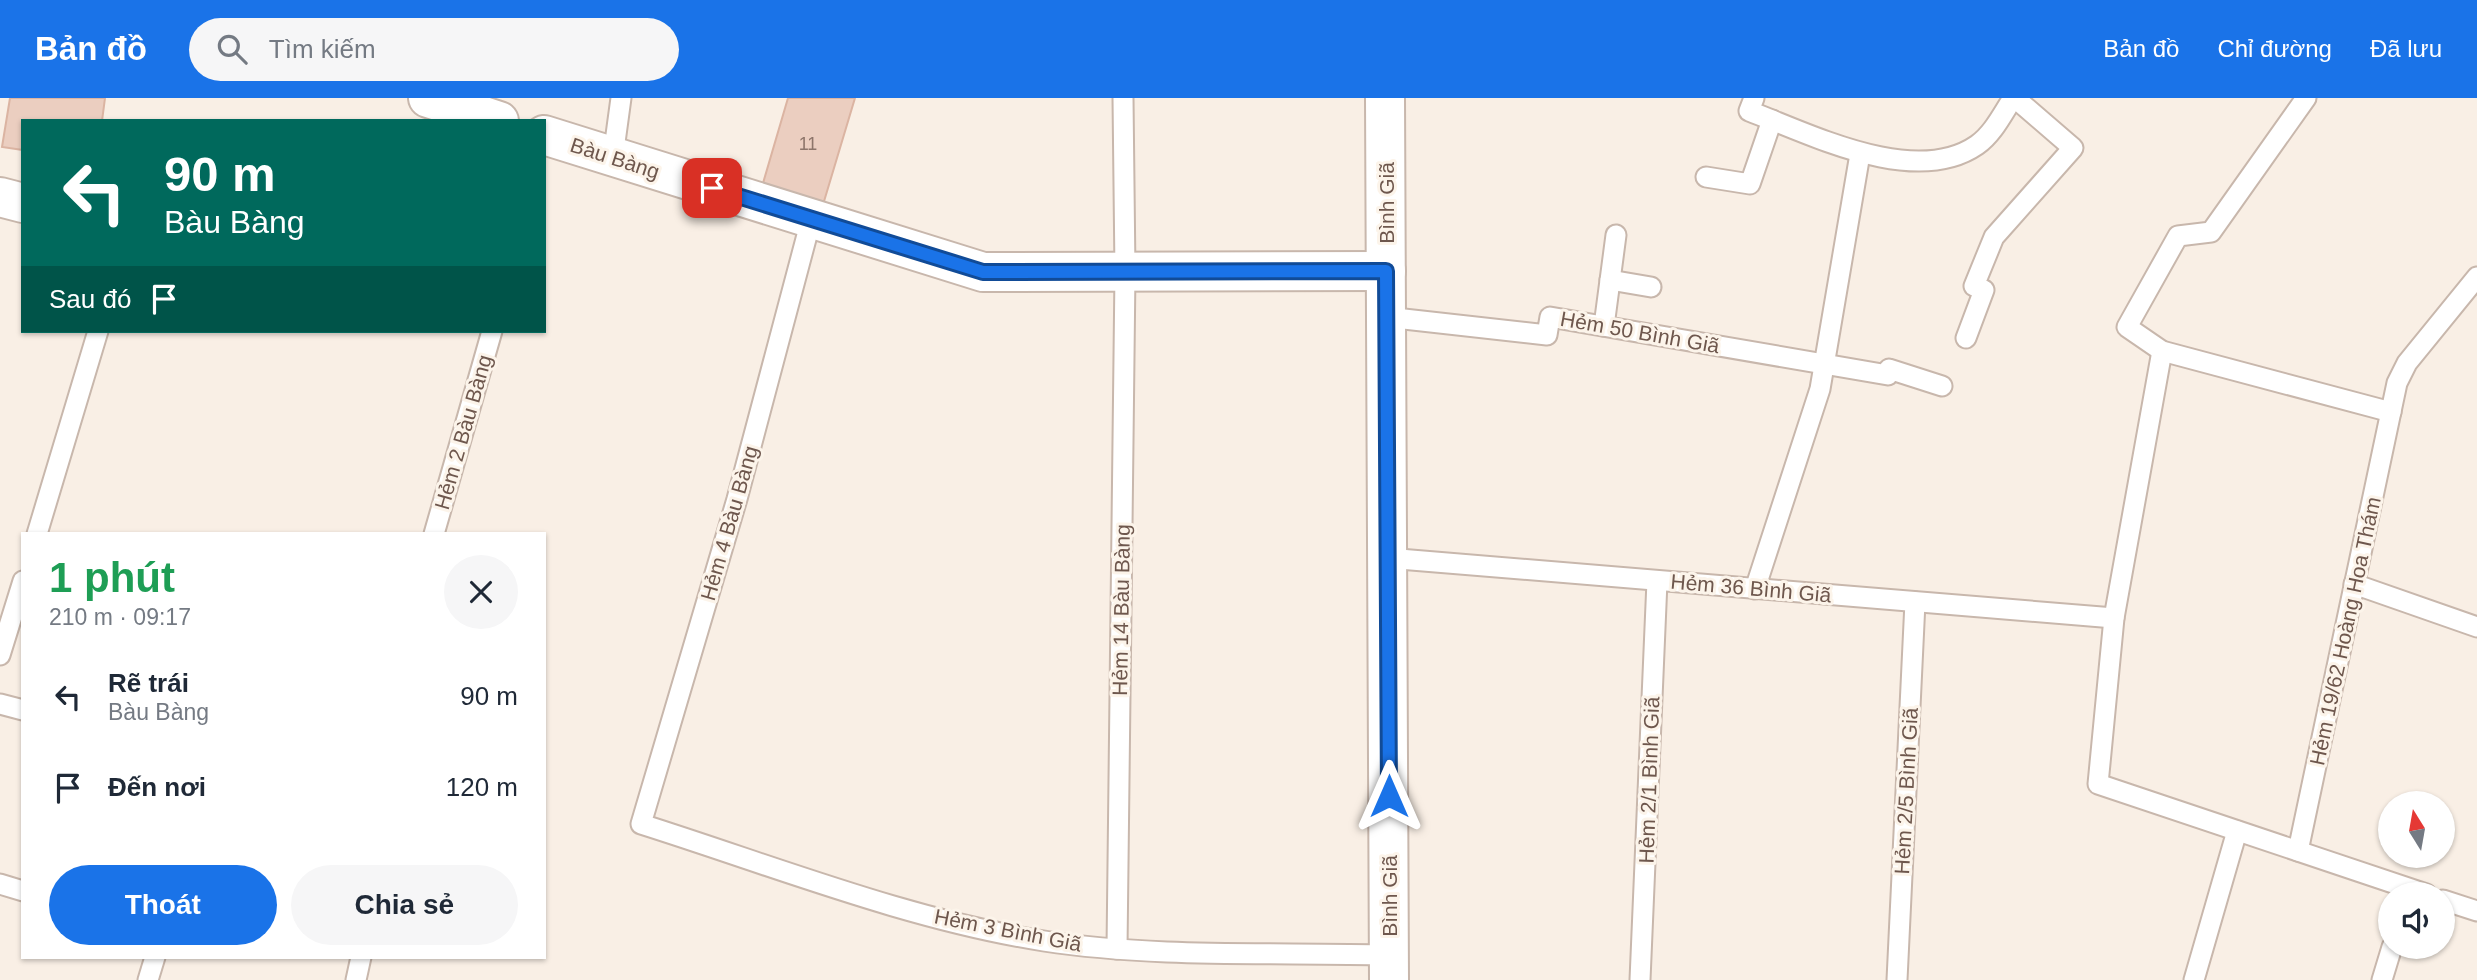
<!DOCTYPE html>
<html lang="vi">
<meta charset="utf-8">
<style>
:root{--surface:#fff;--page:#f6f6f7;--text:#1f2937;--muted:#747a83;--accent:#1a73e8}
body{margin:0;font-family:Helvetica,sans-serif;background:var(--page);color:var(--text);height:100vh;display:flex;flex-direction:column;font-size:26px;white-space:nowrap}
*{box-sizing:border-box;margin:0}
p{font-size:23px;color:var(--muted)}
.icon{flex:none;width:38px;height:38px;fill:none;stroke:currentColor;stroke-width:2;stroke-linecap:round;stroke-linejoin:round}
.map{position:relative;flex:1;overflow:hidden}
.sheet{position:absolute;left:21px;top:434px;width:525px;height:427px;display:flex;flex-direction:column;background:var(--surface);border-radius:0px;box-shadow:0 2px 5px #0004}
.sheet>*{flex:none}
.top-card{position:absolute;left:21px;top:21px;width:525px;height:214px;border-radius:0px;box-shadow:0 2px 5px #0004;background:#00695c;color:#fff;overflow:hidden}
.needle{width:46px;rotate:349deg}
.fabs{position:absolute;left:2378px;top:693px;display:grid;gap:14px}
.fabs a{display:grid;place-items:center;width:77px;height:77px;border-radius:50%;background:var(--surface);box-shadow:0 2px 5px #0004;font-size:35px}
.pin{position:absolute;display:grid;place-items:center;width:60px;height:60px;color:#fff;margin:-30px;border-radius:14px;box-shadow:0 4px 10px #0006}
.me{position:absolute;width:77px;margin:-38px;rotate:0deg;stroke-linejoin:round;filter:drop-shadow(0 0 5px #0008)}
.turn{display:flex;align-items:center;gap:24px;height:147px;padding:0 28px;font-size:32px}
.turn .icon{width:91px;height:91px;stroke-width:2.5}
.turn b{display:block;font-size:49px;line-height:60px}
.then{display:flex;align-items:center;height:66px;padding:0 28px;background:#0003;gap:14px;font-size:26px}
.round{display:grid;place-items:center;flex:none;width:74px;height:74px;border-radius:37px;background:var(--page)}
.headline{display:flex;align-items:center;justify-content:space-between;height:119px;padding:0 28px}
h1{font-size:42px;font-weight:700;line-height:52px;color:#1e9e55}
.primary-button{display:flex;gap:14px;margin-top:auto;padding:14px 28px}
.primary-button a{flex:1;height:80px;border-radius:42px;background:var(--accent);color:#fff;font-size:28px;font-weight:700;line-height:80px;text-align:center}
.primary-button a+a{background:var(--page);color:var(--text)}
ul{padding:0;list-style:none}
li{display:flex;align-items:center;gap:21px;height:91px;padding:0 28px}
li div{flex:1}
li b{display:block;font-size:26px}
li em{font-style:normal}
header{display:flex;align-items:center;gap:42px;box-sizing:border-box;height:98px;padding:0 35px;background:var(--accent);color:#fff}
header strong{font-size:33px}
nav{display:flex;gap:38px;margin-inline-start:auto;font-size:24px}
.search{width:490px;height:63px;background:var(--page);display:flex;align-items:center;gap:18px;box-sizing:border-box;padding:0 24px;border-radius:38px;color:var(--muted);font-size:26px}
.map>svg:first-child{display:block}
.building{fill:#ebcec0;stroke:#dbb4a2;stroke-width:2}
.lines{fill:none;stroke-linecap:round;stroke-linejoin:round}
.lane-casing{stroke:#c8b7ac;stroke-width:23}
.street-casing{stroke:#c8b7ac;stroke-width:42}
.lane{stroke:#fff;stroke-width:19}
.street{stroke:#fff;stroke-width:38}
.route-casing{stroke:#114b97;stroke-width:18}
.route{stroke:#1a73e8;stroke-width:12}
.labels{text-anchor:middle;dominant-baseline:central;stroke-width:6;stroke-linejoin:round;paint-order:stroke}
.number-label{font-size:18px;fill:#8d756a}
.street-label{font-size:21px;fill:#6e574d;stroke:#fcf4ea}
</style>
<header>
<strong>Bản đồ</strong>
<div class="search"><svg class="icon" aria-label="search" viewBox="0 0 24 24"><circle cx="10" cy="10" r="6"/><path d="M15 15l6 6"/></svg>Tìm kiếm</div>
<nav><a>Bản đồ</a><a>Chỉ đường</a><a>Đã lưu</a></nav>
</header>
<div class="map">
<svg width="2477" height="882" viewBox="0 0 2477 882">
<rect width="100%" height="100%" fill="#f9efe5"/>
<g class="building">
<path d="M 10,0 L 105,0 L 102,23 L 23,23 L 23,52 L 2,49 Z"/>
<path d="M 788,0 L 855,0 L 822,110 L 761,92 Z"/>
</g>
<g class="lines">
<g class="lane-casing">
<g id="lane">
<path d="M 1754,0 L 1749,13 C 1810,36 1915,90 1977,47 C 1993,36 2003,15 2013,0"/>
<path d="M 2306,0 L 2211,134 L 2178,138 L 2127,229 L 2162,253 L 2391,314"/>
<path d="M 613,59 L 621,0"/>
<path d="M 1706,79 L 1750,86 L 1772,22"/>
<path d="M 811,122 L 737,401 L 641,726 C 771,767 909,822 1044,843 C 1155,860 1277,854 1389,857"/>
<path d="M 1610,182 L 1651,189"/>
<path d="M 1386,219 L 1547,237 L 1550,219 L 1888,277 L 1889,271 L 1942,288"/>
<path d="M 1604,228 L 1616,137"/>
<path d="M 1966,240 L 1984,192 L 1974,188 L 1994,139 L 2073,50 L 2015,0"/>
<path d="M 2162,253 L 2114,520 L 2098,686 L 2426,796"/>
<path d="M 37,436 L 98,233"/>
<path d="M 434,436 L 492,233"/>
<path d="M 1387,460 L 2114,520"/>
<path d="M 2354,486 L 2477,529"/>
<path d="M 1755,491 L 1820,291 L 1860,56"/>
<path d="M 0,557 L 23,483"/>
<path d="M 0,606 L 23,612"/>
<path d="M 2298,753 L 2397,285 L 2407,265 L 2477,179"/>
<path d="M 0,786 L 23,793"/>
<path d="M 2443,802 L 2477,813"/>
<path d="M 1117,851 L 1125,174 L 1123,0"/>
<path d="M 148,882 L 155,859"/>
<path d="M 356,882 L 361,859"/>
<path d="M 1640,882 L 1657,483"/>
<path d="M 1897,882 L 1915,504"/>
<path d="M 2194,882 L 2237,733"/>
<path d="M 2382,882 L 2392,849"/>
</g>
</g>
<g class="street-casing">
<g id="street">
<path d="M 428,0 L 499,23"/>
<path d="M 1385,0 L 1389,882"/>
<path d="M 544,37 L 983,174 L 1386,173"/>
<path d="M 0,99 L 23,105"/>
</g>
</g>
<use href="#lane" class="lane"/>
<use href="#street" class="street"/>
</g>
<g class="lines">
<g class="route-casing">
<path id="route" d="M 712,90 L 983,174 L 1386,173 L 1389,698"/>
</g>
<use href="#route" class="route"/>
</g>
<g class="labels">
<g class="number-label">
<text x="808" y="46">11</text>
</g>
<g class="street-label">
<text transform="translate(615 60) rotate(18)">Bàu Bàng</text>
<text transform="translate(1386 105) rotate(-90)">Bình Giã</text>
<text transform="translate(1640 234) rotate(10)">Hẻm 50 Bình Giã</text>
<text transform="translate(463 334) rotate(-74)">Hẻm 2 Bàu Bàng</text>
<text transform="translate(729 425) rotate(-74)">Hẻm 4 Bàu Bàng</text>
<text transform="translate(1751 490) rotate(5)">Hẻm 36 Bình Giã</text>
<text transform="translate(1121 512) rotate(-89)">Hẻm 14 Bàu Bàng</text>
<text transform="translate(2345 533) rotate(-78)">Hẻm 19/62 Hoàng Hoa Thám</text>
<text transform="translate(1649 682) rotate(-88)">Hẻm 2/1 Bình Giã</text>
<text transform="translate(1906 693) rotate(-87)">Hẻm 2/5 Bình Giã</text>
<text transform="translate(1389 798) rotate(-90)">Bình Giã</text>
<text transform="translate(1008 832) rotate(11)">Hẻm 3 Bình Giã</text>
</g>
</g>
</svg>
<div class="fabs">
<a><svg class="needle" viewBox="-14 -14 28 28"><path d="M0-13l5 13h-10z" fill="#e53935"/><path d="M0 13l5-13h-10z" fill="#747a83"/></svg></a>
<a><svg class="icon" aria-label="sound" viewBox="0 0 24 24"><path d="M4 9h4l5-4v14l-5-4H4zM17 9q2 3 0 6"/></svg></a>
</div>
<div class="pin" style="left:712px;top:90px;background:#d93025"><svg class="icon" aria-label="arrive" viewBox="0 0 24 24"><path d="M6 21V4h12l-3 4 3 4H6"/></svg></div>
<svg class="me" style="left:1389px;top:698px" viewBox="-20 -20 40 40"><path d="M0-17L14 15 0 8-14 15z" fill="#1a73e8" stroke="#fff" stroke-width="4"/></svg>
<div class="top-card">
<div class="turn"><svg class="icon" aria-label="left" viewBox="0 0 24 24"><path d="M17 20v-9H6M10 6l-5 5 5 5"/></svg><div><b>90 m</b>Bàu Bàng</div></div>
<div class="then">Sau đó<svg class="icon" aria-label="arrive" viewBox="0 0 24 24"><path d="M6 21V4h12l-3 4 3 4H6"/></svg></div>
</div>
<section class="sheet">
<div class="headline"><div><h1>1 phút</h1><p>210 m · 09:17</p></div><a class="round"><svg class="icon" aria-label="close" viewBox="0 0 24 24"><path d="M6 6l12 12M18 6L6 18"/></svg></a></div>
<ul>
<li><svg class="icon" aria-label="left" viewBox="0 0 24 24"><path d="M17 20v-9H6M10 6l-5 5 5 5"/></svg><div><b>Rẽ trái</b><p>Bàu Bàng</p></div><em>90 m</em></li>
<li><svg class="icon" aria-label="arrive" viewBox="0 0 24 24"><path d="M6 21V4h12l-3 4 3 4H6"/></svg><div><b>Đến nơi</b></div><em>120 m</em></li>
</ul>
<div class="primary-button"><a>Thoát</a><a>Chia sẻ</a></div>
</section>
</div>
